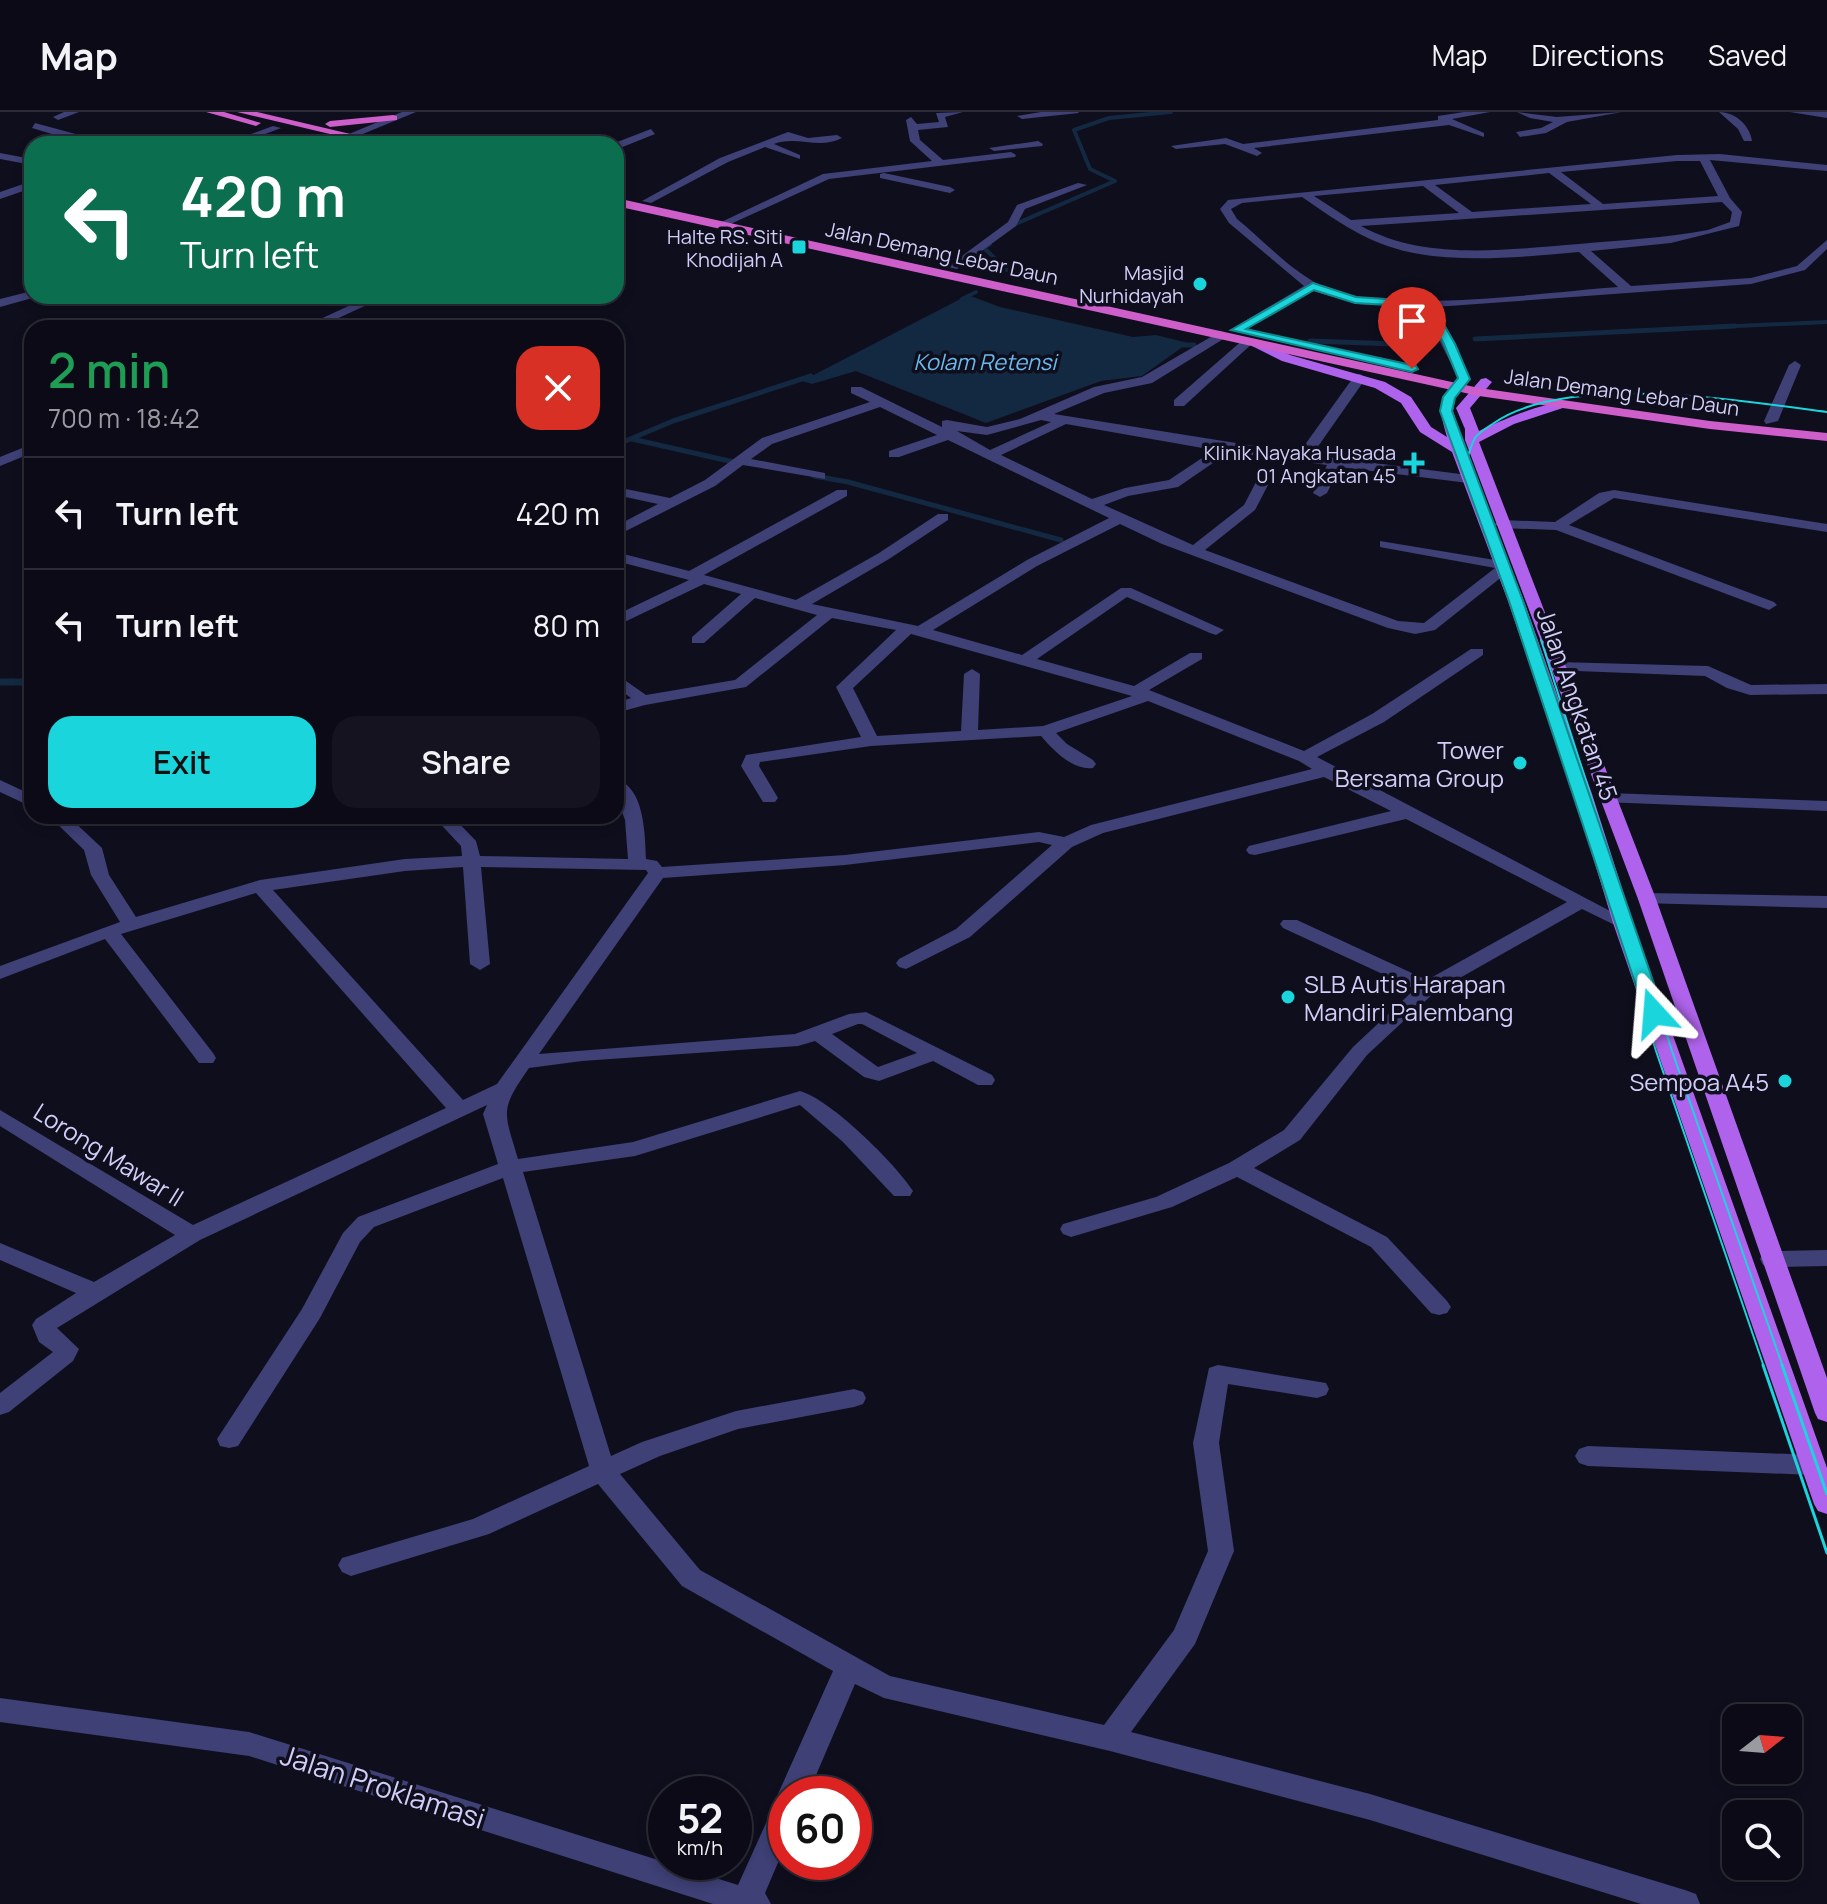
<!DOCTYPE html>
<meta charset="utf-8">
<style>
:root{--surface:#0b0a16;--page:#14131f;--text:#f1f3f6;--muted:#9a9aa1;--line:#2b2b35;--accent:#1ad5db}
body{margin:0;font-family:Manrope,sans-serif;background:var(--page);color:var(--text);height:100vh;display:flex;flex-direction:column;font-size:30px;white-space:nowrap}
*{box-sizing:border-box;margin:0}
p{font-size:26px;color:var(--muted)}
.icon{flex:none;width:44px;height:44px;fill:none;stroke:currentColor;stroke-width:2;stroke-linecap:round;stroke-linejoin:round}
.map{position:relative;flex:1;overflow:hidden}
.side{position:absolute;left:24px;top:208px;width:600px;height:504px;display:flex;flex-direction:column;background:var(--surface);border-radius:24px;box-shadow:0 4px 12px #0003,0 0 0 2px var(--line)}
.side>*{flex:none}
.banner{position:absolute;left:24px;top:24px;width:600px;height:168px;border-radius:24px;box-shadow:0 4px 12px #0003,0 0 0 2px var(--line);background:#0b6e4f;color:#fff;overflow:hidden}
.needle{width:52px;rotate:73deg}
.fabs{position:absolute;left:1722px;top:1592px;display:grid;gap:16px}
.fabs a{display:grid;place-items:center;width:80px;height:80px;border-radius:16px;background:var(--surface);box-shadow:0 4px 12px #0003,0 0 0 2px var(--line);font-size:40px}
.speed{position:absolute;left:648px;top:1664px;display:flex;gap:16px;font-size:40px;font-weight:700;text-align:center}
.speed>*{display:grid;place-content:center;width:104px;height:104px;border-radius:50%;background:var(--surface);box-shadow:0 4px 12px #0003,0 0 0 2px var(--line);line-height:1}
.speed small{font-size:20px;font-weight:400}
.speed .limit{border:12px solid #d22;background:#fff;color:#111}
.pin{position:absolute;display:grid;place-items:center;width:68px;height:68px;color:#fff;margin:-82px -34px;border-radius:50% 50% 50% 0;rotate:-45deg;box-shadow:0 0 8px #0007}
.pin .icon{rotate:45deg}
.me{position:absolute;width:88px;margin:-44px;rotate:341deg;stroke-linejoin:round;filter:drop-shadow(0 0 6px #0008)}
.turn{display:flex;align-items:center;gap:28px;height:168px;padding:0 24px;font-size:36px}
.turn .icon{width:104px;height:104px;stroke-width:2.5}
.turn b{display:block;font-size:56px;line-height:68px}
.round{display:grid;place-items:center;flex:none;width:84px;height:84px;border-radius:24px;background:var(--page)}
.overview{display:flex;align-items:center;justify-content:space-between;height:136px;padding:0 24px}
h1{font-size:48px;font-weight:600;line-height:60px;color:#1e9e55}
.primary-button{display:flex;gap:16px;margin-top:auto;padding:16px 24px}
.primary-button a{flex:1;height:92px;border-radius:24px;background:var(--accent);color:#111;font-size:32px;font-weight:600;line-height:92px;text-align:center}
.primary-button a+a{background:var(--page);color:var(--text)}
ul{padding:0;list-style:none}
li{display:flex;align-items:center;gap:24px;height:112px;padding:0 24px;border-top:2px solid var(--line)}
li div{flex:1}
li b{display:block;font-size:30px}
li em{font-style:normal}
header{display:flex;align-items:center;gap:48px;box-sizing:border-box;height:112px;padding:0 40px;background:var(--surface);border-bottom:2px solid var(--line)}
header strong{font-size:38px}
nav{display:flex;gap:44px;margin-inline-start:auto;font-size:28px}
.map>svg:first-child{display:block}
.water{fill:#132841}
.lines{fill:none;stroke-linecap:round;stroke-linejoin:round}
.stream-far2{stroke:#132841;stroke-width:4}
.stream-far1{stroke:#132841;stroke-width:5}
.stream{stroke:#132841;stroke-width:7}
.minor{fill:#3e4076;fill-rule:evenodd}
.tertiary{fill:#3e4076;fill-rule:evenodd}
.primary{fill:#af63ec;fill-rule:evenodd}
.trunk{fill:#cd5eca;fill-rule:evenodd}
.tram-far1{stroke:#1ad5db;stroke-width:2}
.tram{stroke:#1ad5db;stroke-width:3}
.route{fill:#1ad5db;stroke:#118a8e;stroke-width:2}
.poi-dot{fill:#1ad5db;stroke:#0f0e1d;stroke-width:3}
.labels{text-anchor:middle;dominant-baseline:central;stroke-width:7;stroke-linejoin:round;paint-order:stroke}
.far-poi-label{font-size:20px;fill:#d1cff9;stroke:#0f0e1d;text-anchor:end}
.far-street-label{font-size:20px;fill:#d1cff9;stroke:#0f0e1d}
.far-water-label{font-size:22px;font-style:italic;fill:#69baed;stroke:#0f0e1d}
.street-label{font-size:24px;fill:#d1cff9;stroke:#0f0e1d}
.poi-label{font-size:24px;fill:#d1cff9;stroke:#0f0e1d;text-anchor:end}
.near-street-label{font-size:28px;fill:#d1cff9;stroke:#0f0e1d}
</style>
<header>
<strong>Map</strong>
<nav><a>Map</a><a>Directions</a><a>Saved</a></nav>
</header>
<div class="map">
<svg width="1827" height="1792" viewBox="0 0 1827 1792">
<rect width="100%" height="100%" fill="#0f0e1d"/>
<path class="water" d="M 968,183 L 1000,195 L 1133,225 L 1156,223 L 1188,231 L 1142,264 L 1101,269 L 986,311 L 856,259 L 812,272 L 802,269 Z"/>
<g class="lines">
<g class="stream-far2">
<path d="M 1013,113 L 1115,69 L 1090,57 L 1074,18 L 1109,6 L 1171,0"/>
<path d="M 990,132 L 984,136 L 1007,158"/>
<path d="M 962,187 L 976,180"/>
<path d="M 1694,216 L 1827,210"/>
</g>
<g class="stream-far1">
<path d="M 1475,227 L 1735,214"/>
<path d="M 1310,229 L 1425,233 L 1432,227"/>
<path d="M 1175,233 L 1194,233"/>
<path d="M 632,327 L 738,351"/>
<path d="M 616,333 L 673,309 L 811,264"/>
<path d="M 814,364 L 848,370 L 1061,428"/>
</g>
<path class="stream" d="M 0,570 L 32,570"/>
<g class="minor">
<path d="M 64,0 L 79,0 L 58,8 L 53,5 Z"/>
<path d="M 963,0 L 945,5 L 948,15 L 918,18 L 920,28 L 943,48 L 1011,40 L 1016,43 L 1015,45 L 829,67 L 724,115 L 715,113 L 823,62 L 932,49 L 910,29 L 906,8 L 911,5 L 917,12 L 939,10 L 936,1 Z"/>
<path d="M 1041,0 L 1078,0 L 1079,1 L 1022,7 L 1017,4 Z"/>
<path d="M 1464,0 L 1490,0 L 1452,7 L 1484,21 L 1484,25 L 1449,13 L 1254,36 L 1262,41 L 1257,44 L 1225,32 L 1176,37 L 1171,34 L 1226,26 L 1243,32 L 1438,8 L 1438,4 Z"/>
<path d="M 1517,0 L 1557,5 L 1622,0 L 1567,10 L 1546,21 L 1520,25 L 1516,20 L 1541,16 L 1553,10 L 1530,6 Z"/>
<path d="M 1719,0 C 1736,0 1750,14 1752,29 L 1744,29 L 1738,17 Z"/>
<path d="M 1790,0 L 1827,0 L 1827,6 Z"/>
<path d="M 35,11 L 94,27 L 95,32 L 85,32 L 32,16 Z"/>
<path d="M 273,14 L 281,16 L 239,32 L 224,32 Z"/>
<path d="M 651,17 L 655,22 L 620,36 L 616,37 L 616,32 L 612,32 Z"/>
<path d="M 788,20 L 808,26 L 837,23 L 842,26 C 820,38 796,23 774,32 L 800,43 L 800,47 L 765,35 L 728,50 L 651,91 L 642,89 L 720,46 Z"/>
<path d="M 1038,29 L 1043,32 L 1042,34 L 994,39 L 989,36 Z"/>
<path d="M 0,41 L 32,47 L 32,53 L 0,47 Z"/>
<path d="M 1720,42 L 1827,53 L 1827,59 L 1710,48 L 1730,86 L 1742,100 L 1739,114 L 1671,131 L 1591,139 L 1631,174 L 1751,166 L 1797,154 L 1827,128 L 1827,137 L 1805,158 L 1751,172 L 1435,195 L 1456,232 L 1470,267 L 1464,271 C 1457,267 1430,208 1423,196 L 1357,192 L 1313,179 L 1240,221 L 1230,218 L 1304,174 L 1229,111 L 1220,97 L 1228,88 L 1677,43 ZM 1677,49 L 1700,49 L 1718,84 L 1603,92 L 1561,60 ZM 1549,61 L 1591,92 L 1472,100 L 1435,73 ZM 1423,74 L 1459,101 L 1351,108 L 1314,84 ZM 1302,85 C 1331,105 1360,126 1394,136 C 1446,153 1524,145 1579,140 L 1618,175 C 1545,180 1380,205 1318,172 C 1288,156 1263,128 1237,107 L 1231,97 L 1242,91 ZM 1722,90 L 1732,100 L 1730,110 L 1708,118 C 1665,126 1622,128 1579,132 C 1509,137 1426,150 1361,114 Z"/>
<path d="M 884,61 L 950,75 L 955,78 L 950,81 L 880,66 L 880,62 Z"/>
<path d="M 32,69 L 32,76 L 0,87 L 0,80 Z"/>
<path d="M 1078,71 L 1087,73 L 1025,97 L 1016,114 L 957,157 L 947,155 L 1008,110 L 1017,93 Z"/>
<path d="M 32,179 L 32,184 L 36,185 L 0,195 L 0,187 Z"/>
<path d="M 370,184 L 386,184 L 317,216 L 301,216 Z"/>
<path d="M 1221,219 L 1227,223 L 1225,226 L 1152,271 L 1104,281 L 1054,302 L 1299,341 L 1355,263 L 1360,262 L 1366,266 L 1312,343 L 1468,363 L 1475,367 L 1468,371 L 1340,355 L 1327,381 L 1320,385 L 1313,381 L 1327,353 L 1229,340 L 1178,375 L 1128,384 L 1104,393 L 1193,433 L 1244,393 L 1256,370 L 1266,370 L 1268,373 L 1255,398 L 1205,438 L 1398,509 L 1424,511 L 1495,456 L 1385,436 L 1380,435 L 1380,429 L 1501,449 L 1508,453 L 1508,460 L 1435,518 L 1415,522 L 1388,516 L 1162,432 L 1120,412 L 1037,454 L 933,518 L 1022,543 L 1121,476 L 1131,476 L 1224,518 L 1216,523 L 1210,521 L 1127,485 L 1037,547 L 1134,574 L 1190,541 L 1202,541 L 1202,547 L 1149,578 L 1304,639 L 1372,602 L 1471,537 L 1483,537 L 1483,543 L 1384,610 L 1317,645 L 1633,811 L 1623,817 L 1582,797 L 1435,880 L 1367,943 L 1300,1028 L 1254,1056 L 1387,1125 L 1447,1189 L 1451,1195 L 1447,1201 L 1439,1203 L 1431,1201 L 1371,1135 L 1237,1065 L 1172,1095 L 1071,1125 L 1063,1122 L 1060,1117 L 1063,1112 L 1156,1085 L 1229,1051 L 1284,1018 L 1353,935 L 1415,877 L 1283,816 L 1280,812 L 1283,808 L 1297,808 L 1427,868 L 1567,790 L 1406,707 L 1255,743 L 1249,742 L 1246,738 L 1249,734 L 1391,699 L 1324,665 L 1103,721 L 1072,735 L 970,825 L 906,857 L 899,855 L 896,851 L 899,847 L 956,817 L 1052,733 L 1039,730 L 845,753 L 663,766 L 539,942 L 795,922 L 849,902 L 866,900 L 992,963 L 995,968 L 992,973 L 978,973 L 933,949 L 879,969 L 864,965 L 815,929 L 798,934 L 582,949 L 529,956 C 499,999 504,999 518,1047 L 633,1030 L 800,979 C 830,987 896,1052 913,1079 L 910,1084 L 894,1084 L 843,1030 L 800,993 L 635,1044 L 523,1060 L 611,1344 L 642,1330 L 736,1299 L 854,1277 L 863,1280 L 866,1286 L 863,1292 L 854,1295 L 738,1317 L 660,1344 L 620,1362 L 700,1458 L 890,1564 L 1104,1613 L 1174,1518 L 1208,1439 L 1193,1331 L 1209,1256 L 1218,1253 L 1326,1271 L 1329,1277 L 1326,1283 L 1317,1286 L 1228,1272 L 1219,1331 L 1234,1439 L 1195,1532 L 1131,1620 L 1370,1682 L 1685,1778 L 1696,1782 L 1700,1792 L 1641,1792 L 1370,1708 L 1110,1639 L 884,1586 L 855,1572 L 808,1682 L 786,1682 L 786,1732 L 765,1781 L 771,1792 L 713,1792 L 249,1644 L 0,1610 L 0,1586 L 249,1620 L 738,1773 L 776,1689 L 781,1687 L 778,1682 L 833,1559 L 682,1474 L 598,1372 L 489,1422 L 351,1464 L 342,1460 L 338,1453 L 342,1446 L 473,1407 L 589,1354 L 503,1066 L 374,1115 L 360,1130 L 320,1206 L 238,1334 L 229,1336 L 220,1334 L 217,1327 L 302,1197 L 343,1121 L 358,1105 L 498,1052 L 483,1002 L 487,993 L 200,1128 L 57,1216 L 79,1237 L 73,1249 L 9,1300 L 0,1303 L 0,1281 L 53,1240 L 39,1230 L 32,1213 L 36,1207 L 76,1181 L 0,1148 L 0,1131 L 94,1170 L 175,1123 L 0,1014 L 0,998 L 193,1113 L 446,996 L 256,781 L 121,822 L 213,941 L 216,946 L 213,951 L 199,951 L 105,827 L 0,867 L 0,854 L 120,810 L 91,763 L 84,738 L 49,704 L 68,704 L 102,736 L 109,763 L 136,805 L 260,768 L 405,747 L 462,744 L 461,734 L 433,704 L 452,704 L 476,729 L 480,744 L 628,747 L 625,708 L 616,683 L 616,667 C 645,675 645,724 646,747 L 657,749 L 662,755 L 845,743 L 1039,720 L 1064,725 L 1091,713 L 1312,657 L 1299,649 L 1148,589 L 1056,621 L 1067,632 L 1093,648 L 1096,652 L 1093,656 C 1073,659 1053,638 1041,624 L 871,634 L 760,650 L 759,654 L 778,686 L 775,690 L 763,690 L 741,654 L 746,643 L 861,625 L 836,575 L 896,518 L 832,506 L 746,575 L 645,593 L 616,601 L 616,591 L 631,586 L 616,575 L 616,562 L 646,583 L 735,568 L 817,503 L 755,486 L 704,531 L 692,531 L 692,525 L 741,482 L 704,472 L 616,514 L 616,503 L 689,468 L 616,449 L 616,440 L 689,459 L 837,378 L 847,378 L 847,384 L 704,463 L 796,488 L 879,441 L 938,402 L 948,402 L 948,408 L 889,447 L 812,492 L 918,514 L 1027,448 L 1109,406 L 948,328 L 899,345 L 889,345 L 889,339 L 937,323 L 880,295 L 772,332 L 751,347 L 825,361 L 825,367 L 743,353 L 715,374 L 616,424 L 616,414 L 658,392 L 616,383 L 616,375 L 670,386 L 705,368 L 762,326 L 870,290 L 851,281 L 851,275 L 861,275 L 942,315 L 942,309 L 947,308 L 987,315 L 1020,307 L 1094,275 L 1142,265 ZM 1041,308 L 1051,310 L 990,338 L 957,319 L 987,323 ZM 1066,312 L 1214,338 L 1169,368 L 1125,376 L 1092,387 L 1001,343 ZM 911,522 L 1132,584 L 1043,614 L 978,618 L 980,562 L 972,557 L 964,562 L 961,619 L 877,624 L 853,576 ZM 463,755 L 470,852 L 480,858 L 490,852 L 481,755 L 646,758 L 648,761 L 497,972 L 463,988 L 273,778 L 405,759 ZM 858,912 L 862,912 L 917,941 L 878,955 L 832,922 Z"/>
<path d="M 1245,226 L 1255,229 L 1184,294 L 1174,294 L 1174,288 Z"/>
<path d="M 1795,249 L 1801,253 L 1778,309 L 1766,312 L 1764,309 L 1789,253 Z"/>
<path d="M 32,332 L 32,341 L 0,354 L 0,345 Z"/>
<path d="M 1614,378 L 1827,412 L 1827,420 L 1614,386 L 1569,413 L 1774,490 L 1777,493 L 1769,498 L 1556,418 L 1501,416 L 1494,412 L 1501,408 L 1555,410 L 1599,381 Z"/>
<path d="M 1557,550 L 1708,554 L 1751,573 L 1827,572 L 1827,582 L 1750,583 L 1727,576 L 1705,564 L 1551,558 L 1551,552 Z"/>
<path d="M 0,668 L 32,683 L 32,695 L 0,680 Z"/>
<path d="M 1609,681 L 1827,689 L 1827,699 L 1603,690 L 1600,686 Z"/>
<path d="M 1647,781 L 1827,784 L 1827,796 L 1640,791 L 1638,787 Z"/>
<path d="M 1827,1138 L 1827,1154 L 1771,1155 L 1763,1153 L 1760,1147 L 1763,1141 L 1771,1139 Z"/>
<path d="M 1588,1334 L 1813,1343 L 1822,1346 L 1826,1353 L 1822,1360 L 1813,1363 L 1588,1354 L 1579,1351 L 1575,1344 L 1579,1337 Z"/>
</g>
<path class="tertiary" d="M 402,0 L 416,0 L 341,31 L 332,29 Z"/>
<g class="primary">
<path d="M 1252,228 L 1260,228 L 1290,243 L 1385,270 L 1411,285 L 1431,315 L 1447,325 C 1438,294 1438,290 1459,264 L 1470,267 L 1455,286 L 1453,299 L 1465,338 L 1524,489 L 1592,682 L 1633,811 L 1827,1356 L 1827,1402 L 1818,1399 L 1814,1392 L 1613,811 L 1574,682 L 1508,489 L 1452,340 L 1420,320 L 1401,291 L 1375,276 L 1282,249 L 1252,234 Z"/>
<path d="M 1486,266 L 1492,270 L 1470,296 L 1479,319 C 1496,311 1557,283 1572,293 L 1514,312 L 1479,330 L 1656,787 L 1827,1266 L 1827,1310 L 1818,1307 L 1815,1301 L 1638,787 L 1465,328 L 1465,317 L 1456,296 L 1481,267 Z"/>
</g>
<g class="trunk">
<path d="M 206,0 L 224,0 L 261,11 L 256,14 Z"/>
<path d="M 237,0 L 257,0 L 393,32 L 372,32 Z"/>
<path d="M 393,3 L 397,4 L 397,8 L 330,15 L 325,12 L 330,9 Z"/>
<path d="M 616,86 L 1479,276 L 1710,309 L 1827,321 L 1827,329 L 1710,317 L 1479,284 L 616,94 Z"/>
</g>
<g class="tram-far1">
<path d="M 1541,528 L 1672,939 L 1783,1255"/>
<path d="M 1764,1255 L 1656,939 L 1541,563 L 1463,361 C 1467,350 1469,336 1475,326 C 1479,320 1488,315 1494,311 C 1568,260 1741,289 1827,300"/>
</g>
<g class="tram">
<path d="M 1763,1253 L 1827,1441"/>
<path d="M 1782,1253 L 1827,1382"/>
</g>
</g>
<path class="route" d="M 1313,171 L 1356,185 L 1431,190 L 1455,232 L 1470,267 L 1455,286 L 1452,299 L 1523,489 L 1664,901 L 1661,905 L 1648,905 L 1645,901 L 1509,489 L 1440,299 L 1443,285 L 1458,266 L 1444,232 L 1424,195 L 1355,191 L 1314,178 L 1246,217 L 1416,254 L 1418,257 L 1412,260 L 1231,218 Z"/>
<g class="poi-dot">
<rect x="791" y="127" width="16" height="16" rx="4"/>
<circle cx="1200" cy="172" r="8"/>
<path d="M1410 339h8v8h8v8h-8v8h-8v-8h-8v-8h8z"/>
<circle cx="1520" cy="651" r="8"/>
<circle cx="1288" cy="885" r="8"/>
<circle cx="1785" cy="969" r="8"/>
</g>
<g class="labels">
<g class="far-poi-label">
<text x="783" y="124">Halte RS. Siti<tspan x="783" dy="23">Khodijah A</tspan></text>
<text x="1184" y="160">Masjid<tspan x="1184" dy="23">Nurhidayah</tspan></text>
<text x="1396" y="340">Klinik Nayaka Husada<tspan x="1396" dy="23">01 Angkatan 45</tspan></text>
</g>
<g class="far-street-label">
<text transform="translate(942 141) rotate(12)">Jalan Demang Lebar Daun</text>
<text transform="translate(1622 280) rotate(8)">Jalan Demang Lebar Daun</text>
</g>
<g class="far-water-label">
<text x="985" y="250">Kolam Retensi</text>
</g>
<g class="street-label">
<text transform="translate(1578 592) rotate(71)">Jalan Angkatan 45</text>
<text transform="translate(109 1042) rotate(32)">Lorong Mawar II</text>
</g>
<g class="poi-label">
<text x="1504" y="637">Tower<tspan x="1504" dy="28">Bersama Group</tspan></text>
<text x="1304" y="871" text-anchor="start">SLB Autis Harapan<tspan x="1304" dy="28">Mandiri Palembang</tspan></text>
<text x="1769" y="969">Sempoa A45</text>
</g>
<g class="near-street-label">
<text transform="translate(383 1674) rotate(18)">Jalan Proklamasi</text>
</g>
</g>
</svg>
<div class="fabs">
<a><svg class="needle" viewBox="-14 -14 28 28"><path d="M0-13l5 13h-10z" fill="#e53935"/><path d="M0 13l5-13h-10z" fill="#9a9aa1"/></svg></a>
<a><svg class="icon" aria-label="search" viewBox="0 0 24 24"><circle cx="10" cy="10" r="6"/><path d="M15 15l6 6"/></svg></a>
</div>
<div class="speed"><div>52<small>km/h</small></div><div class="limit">60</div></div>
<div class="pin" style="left:1412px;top:257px;background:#d93025"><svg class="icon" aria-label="arrive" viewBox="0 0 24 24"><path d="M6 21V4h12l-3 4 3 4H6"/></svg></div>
<svg class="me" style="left:1654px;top:901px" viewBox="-20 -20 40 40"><path d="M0-17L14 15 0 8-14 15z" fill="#1ad5db" stroke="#fff" stroke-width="4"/></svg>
<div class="banner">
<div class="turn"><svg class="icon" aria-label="left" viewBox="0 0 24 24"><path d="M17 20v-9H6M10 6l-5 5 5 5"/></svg><div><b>420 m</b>Turn left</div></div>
</div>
<section class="side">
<div class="overview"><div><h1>2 min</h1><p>700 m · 18:42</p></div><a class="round" style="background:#d93025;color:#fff"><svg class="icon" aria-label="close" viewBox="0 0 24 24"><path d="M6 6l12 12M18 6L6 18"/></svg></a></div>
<ul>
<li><svg class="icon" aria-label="left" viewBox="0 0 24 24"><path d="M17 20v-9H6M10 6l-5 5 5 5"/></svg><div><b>Turn left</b></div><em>420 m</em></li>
<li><svg class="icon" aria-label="left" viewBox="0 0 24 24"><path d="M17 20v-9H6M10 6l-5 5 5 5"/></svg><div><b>Turn left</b></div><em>80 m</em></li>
</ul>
<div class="primary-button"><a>Exit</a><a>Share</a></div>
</section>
</div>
